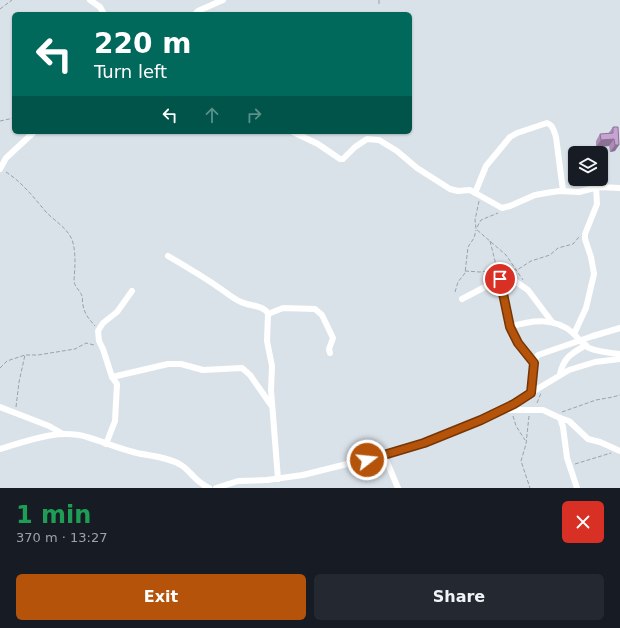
<!DOCTYPE html>
<meta charset="utf-8">
<style>
:root{--surface:#171b24;--page:#242831;--text:#f1f3f6;--muted:#9ea1a6;--accent:#b45309}
body{margin:0;font-family:"DejaVu Sans",sans-serif;background:var(--page);color:var(--text);height:100vh;display:flex;flex-direction:column;font-size:15px;white-space:nowrap}
*{box-sizing:border-box;margin:0}
p{font-size:13px;color:var(--muted)}
.icon{flex:none;width:22px;height:22px;fill:none;stroke:currentColor;stroke-width:2;stroke-linecap:round;stroke-linejoin:round}
.map{position:relative;height:488px;overflow:hidden}
.side{display:flex;flex-direction:column;background:var(--surface);flex:1}
.side>*{flex:none}
.hud{position:absolute;left:12px;top:12px;width:400px;height:122px;border-radius:6px;box-shadow:0 1px 3px #0004;background:#00695c;color:#fff;overflow:hidden}
.controls{position:absolute;left:568px;top:146px;display:grid;gap:8px}
.controls a{display:grid;place-items:center;width:40px;height:40px;border-radius:6px;background:var(--surface);box-shadow:0 1px 3px #0004;font-size:20px}
.pin{position:absolute;display:grid;place-items:center;width:34px;height:34px;color:#fff;margin:-17px;border:2px solid #fff;border-radius:50%;box-shadow:0 1px 4px #0007}
.me{position:absolute;width:44px;margin:-22px;rotate:74deg;stroke-linejoin:round;filter:drop-shadow(0 0 3px #0008)}
.turn{display:flex;align-items:center;gap:14px;height:84px;padding:0 16px;font-size:18px}
.turn .icon{width:52px;height:52px;stroke-width:2.5}
.turn b{display:block;font-size:28px;line-height:34px}
.lanes{display:flex;align-items:center;height:38px;padding:0 16px;background:#0003;justify-content:center;gap:20px;direction:ltr}
.lanes .off{opacity:.35}
.round{display:grid;place-items:center;flex:none;width:42px;height:42px;border-radius:6px;background:var(--page)}
.headline{display:flex;align-items:center;justify-content:space-between;height:68px;padding:0 16px}
h1{font-size:24px;font-weight:700;line-height:30px;color:#1e9e55}
.cta{display:flex;gap:8px;margin-top:auto;padding:8px 16px}
.cta a{flex:1;height:46px;border-radius:6px;background:var(--accent);color:#fff;font-size:16px;font-weight:700;line-height:46px;text-align:center}
.cta a+a{background:var(--page);color:var(--text)}
.map>svg:first-child{display:block}
.lines{fill:none;stroke-linecap:round;stroke-linejoin:round}
.path{stroke:#9ba1a7;stroke-width:1;stroke-dasharray:4 2;stroke-linecap:butt}
.street{stroke:#fff;stroke-width:6}
.wall{fill:#ab8cb6}
.shaded-wall{fill:#8b7294}
.building{fill:#c7a3d4;stroke:#8b7294}
.route-casing{stroke:#753606;stroke-width:10}
.route{stroke:#b45309;stroke-width:7}
</style>
<div class="map">
<svg width="620" height="488" viewBox="0 0 620 488">
<rect width="100%" height="100%" fill="#dae2e9"/>
<g class="lines">
<g class="path">
<path d="M 379,0 L 379,6"/>
<path d="M 0,9 L 12,0"/>
<path d="M 0,121 L 14,118"/>
<path d="M 6,172 C 23,183 34,198 47,213 C 56,222 70,230 73,243 C 76,255 75,267 74,280 C 74,287 80,290 82,296 C 83,299 82,302 83,305 C 84,314 90,320 95,326"/>
<path d="M 479,201 L 475,220 L 476,229 L 506,255 L 523,280"/>
<path d="M 477,227 L 481,220 L 498,213"/>
<path d="M 490,241 L 498,273"/>
<path d="M 465,271 L 480,272 L 502,269 L 517,270 L 531,261 L 550,255 L 558,248 L 573,244 L 579,237"/>
<path d="M 455,292 L 458,282 L 465,273 L 468,247 L 474,238 L 476,230"/>
<path d="M 0,368 L 7,361 L 25,355 L 38,355 L 75,349 L 86,343 L 94,345"/>
<path d="M 537,403 L 541,393"/>
<path d="M 16,407 L 19,382 L 25,355"/>
<path d="M 562,412 L 596,400 L 613,397 L 620,395"/>
<path d="M 513,416 L 516,426 L 525,440"/>
<path d="M 529,416 L 526,444 L 521,461 L 530,488"/>
<path d="M 575,464 L 611,453"/>
</g>
<g class="street">
<path d="M 90,0 L 100,7 L 104,14"/>
<path d="M 195,14 L 198,11 L 223,0"/>
<path d="M 293,132 L 318,144 L 340,159 L 343,159 L 355,147 L 367,139 L 379,140 L 397,151 L 417,168 L 450,189 L 458,191 L 470,190 L 502,208 L 510,206 L 535,195 L 546,193 L 559,191 L 579,192 L 598,187 L 620,188"/>
<path d="M 0,169 L 6,158 L 34,132"/>
<path d="M 475,193 L 486,166 L 510,137 L 517,133 L 547,123 C 553,125 554,131 556,137 L 563,191"/>
<path d="M 168,256 C 185,266 202,276 218,287 C 226,292 232,298 241,302 C 249,306 264,305 268,314 L 267,341 L 272,366 L 271,390 L 278,479"/>
<path d="M 499,280 C 506,313 510,338 534,363"/>
<path d="M 462,299 L 502,278 L 509,277 L 528,290 L 552,322"/>
<path d="M 268,314 L 283,308 L 315,309 L 322,315 L 333,338 L 329,349 L 330,353"/>
<path d="M 510,327 C 532,320 555,317 573,333 C 578,338 583,345 589,348 C 599,352 610,353 620,354"/>
<path d="M 574,334 L 586,308 L 594,274 L 591,257 L 585,239 L 585,234 L 597,204 L 596,187"/>
<path d="M 593,336 L 620,328"/>
<path d="M 560,374 C 564,357 571,354 586,345"/>
<path d="M 112,377 L 168,364 L 181,364 L 203,370 L 242,368 L 250,375 L 271,405"/>
<path d="M 531,393 L 535,360 L 538,355 L 596,335"/>
<path d="M 0,407 L 49,426 L 63,434"/>
<path d="M 505,410 L 543,410 L 560,418 L 563,427 L 567,458 L 577,488"/>
<path d="M 560,418 L 569,421 L 588,439 L 600,442 L 620,451"/>
<path d="M 106,444 L 115,421 L 117,384 L 112,377 L 103,349 L 99,341 L 98,331 L 103,323 L 117,312 L 132,291"/>
<path d="M 0,449 C 27,441 59,428 87,437 C 104,442 120,449 137,453 C 151,456 168,457 181,465 C 192,472 194,481 209,488"/>
<path d="M 384,455 L 398,488"/>
<path d="M 216,488 L 238,481 L 267,480 L 303,475 L 403,450 L 497,413 L 569,370 L 595,362 L 620,359"/>
</g>
</g>
<path class="wall" d="M 613,127 L 618,127 L 615,151 L 610,152 L 609,146 L 596,147 L 596,141 L 600,134 L 608,134 Z"/>
<g class="shaded-wall">
<path d="M 614,139 L 609,146 L 596,147 L 601,140 Z"/>
<path d="M 615,145 L 619,145 L 615,151 L 610,152 Z"/>
</g>
<path class="building" d="M 613,127 L 618,127 L 619,145 L 615,145 L 614,139 L 601,140 L 600,134 L 613,133 Z"/>
<g class="lines">
<g class="route-casing">
<path id="route" d="M 367,460 L 424,443 L 481,420 L 514,404 L 531,393 L 534,363 L 518,343 L 510,327 L 500,279"/>
</g>
<use href="#route" class="route"/>
</g>
</svg>
<div class="controls">
<a><svg class="icon" aria-label="layers" viewBox="0 0 24 24"><path d="M12 4l9 5-9 5-9-5zM3 14l9 5 9-5"/></svg></a>
</div>
<div class="pin" style="left:500px;top:279px;background:#d93025"><svg class="icon" aria-label="arrive" viewBox="0 0 24 24"><path d="M6 21V4h12l-3 4 3 4H6"/></svg></div>
<svg class="me" style="left:367px;top:460px" viewBox="-20 -20 40 40"><circle r="17" fill="#b45309" stroke="#fff" stroke-width="3"/><path d="M0-11L8 9 0 5-8 9z" fill="#fff"/></svg>
<div class="hud">
<div class="turn"><svg class="icon" aria-label="left" viewBox="0 0 24 24"><path d="M17 20v-9H6M10 6l-5 5 5 5"/></svg><div><b>220 m</b>Turn left</div></div>
<div class="lanes"><svg class="icon" aria-label="left" viewBox="0 0 24 24"><path d="M17 20v-9H6M10 6l-5 5 5 5"/></svg><svg class="icon off" aria-label="ahead" viewBox="0 0 24 24"><path d="M12 20V5M6 11l6-6 6 6"/></svg><svg class="icon off" aria-label="right" viewBox="0 0 24 24"><path d="M7 20v-9h11M14 6l5 5-5 5"/></svg></div>
</div>
</div>
<section class="side">
<div class="headline"><div><h1>1 min</h1><p>370 m · 13:27</p></div><a class="round" style="background:#d93025;color:#fff"><svg class="icon" aria-label="close" viewBox="0 0 24 24"><path d="M6 6l12 12M18 6L6 18"/></svg></a></div>
<div class="cta"><a>Exit</a><a>Share</a></div>
</section>
